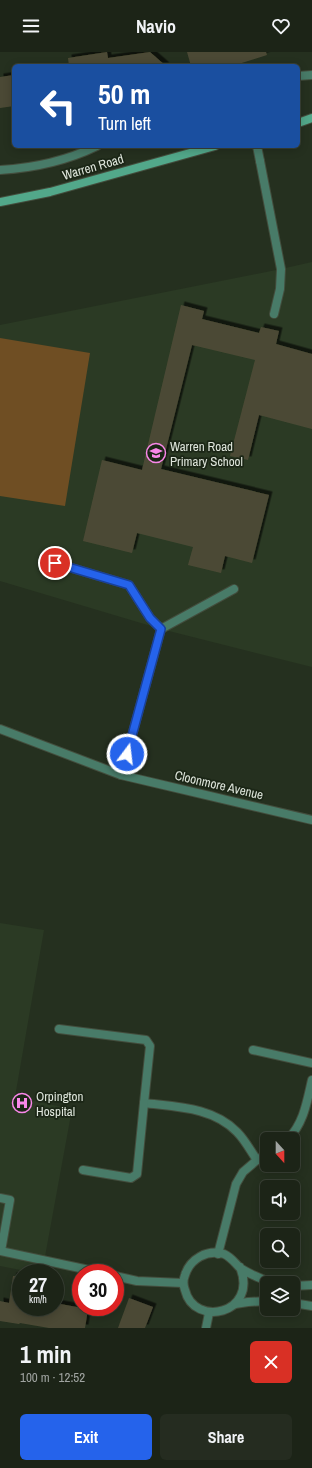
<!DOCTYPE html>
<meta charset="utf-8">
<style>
:root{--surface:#1c2417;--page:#252c20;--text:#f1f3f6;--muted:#a0a4a1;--line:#3a4136;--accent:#2563eb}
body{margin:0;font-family:"Archivo Narrow",sans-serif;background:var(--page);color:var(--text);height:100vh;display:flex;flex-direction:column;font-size:15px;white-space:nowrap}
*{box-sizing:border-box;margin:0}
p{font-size:13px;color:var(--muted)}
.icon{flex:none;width:22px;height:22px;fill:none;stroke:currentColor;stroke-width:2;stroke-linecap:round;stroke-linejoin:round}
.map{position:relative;height:1276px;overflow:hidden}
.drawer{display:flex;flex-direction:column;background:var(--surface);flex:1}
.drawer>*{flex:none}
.top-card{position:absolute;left:12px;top:12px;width:288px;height:84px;border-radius:6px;box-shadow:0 2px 10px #0003,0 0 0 1px var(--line);background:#1a4fa0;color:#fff;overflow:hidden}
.needle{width:26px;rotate:159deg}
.fabs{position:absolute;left:260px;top:1080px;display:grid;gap:8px}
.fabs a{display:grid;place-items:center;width:40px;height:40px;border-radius:6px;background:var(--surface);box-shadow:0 2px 10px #0003,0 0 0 1px var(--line);font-size:20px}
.speed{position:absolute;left:12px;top:1212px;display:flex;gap:8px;font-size:20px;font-weight:700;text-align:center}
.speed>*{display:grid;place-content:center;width:52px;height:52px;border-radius:50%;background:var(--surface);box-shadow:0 2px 10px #0003,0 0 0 1px var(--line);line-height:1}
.speed small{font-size:10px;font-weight:400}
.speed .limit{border:6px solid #d22;background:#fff;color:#111}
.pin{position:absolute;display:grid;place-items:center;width:34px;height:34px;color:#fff;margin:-17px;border:2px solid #fff;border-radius:50%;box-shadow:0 1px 4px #0007}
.me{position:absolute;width:44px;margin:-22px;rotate:15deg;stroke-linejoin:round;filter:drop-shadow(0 0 3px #0008)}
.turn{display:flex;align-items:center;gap:14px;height:84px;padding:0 20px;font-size:18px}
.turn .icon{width:52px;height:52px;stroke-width:2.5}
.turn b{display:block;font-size:28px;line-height:34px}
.round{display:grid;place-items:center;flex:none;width:42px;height:42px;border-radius:6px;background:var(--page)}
.summary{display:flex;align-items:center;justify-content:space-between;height:68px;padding:0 20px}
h1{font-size:24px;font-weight:700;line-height:30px}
.primary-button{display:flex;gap:8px;margin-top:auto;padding:8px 20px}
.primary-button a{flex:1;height:46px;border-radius:6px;background:var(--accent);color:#fff;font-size:16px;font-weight:700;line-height:46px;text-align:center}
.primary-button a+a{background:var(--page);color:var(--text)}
header{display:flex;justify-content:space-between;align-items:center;height:52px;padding:0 20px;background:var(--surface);font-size:18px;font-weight:700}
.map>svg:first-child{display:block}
.built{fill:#2b3a24}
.green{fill:#6f4e23}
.building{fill:#4c4a35;filter:url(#shadow)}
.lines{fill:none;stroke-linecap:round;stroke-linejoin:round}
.lane-casing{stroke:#434d3d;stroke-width:10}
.street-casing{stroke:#434d3d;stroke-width:10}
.secondary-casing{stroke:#434d3d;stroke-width:10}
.lane{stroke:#487b68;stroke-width:8}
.street{stroke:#487b68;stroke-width:8}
.secondary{stroke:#52a88a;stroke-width:8}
.route-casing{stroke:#184099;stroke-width:10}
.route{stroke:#2563eb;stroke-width:7}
.labels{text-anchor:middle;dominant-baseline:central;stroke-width:3.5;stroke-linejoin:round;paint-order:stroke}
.street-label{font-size:13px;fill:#dfe6dc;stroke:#1b2616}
.poi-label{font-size:13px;fill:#dfe6dc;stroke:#1b2616;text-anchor:start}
</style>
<header><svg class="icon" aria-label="menu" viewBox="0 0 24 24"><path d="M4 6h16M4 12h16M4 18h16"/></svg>Navio<svg class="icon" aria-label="heart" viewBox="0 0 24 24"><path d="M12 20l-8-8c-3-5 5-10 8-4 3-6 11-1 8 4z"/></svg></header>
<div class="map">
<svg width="312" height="1276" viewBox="0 0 312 1276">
<defs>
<filter id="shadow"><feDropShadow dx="3.5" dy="-3.5" stdDeviation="0" flood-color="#0009"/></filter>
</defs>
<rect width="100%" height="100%" fill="#25301f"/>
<g class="built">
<path d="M 312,210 L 312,615 L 161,577 L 0,529 L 0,273 L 281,217 Z"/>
<path d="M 0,871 L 44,878 L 15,1045 L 72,1057 L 42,1221 L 36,1221 L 0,1214 Z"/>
</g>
<path class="green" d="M 0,286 L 90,301 L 65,454 L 0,444 Z"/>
<g class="building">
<path d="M 107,0 L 108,6 L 150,0 L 166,14 L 69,14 L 68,6 Z"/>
<path d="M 187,0 L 266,0 L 267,3 L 232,14 L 191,14 Z"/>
<path d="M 14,23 L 14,54 L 0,56 L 0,25 Z"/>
<path d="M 181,253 L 204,259 L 202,267 L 259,281 L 261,275 L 279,279 L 276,292 L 312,302 L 312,377 L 259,363 L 248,408 L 230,404 L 255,308 L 192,293 L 161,417 L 269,443 L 252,511 L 225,504 L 221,521 L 188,513 L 193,495 L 137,481 L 132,501 L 83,489 L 102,408 L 142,418 Z"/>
<path d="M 13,1224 L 21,1224 L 21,1255 L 55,1255 L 55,1251 L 88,1257 L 85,1276 L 49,1276 L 20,1271 L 19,1272 L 0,1269 L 0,1249 L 9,1251 Z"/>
<path d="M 129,1246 L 153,1255 L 145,1276 L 118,1276 Z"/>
</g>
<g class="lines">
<g class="lane-casing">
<g id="lane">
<path d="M 260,109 L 281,217 L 280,237 L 274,262"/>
<path d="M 55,511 L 129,533 L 150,566 L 161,577 L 234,537"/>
<path d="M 130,691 L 161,577"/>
<path d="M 0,1146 L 10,1148 L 1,1199"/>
</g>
</g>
<g class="street-casing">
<g id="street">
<path d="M 298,24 L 312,23"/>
<path d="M 257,94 L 260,109"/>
<path d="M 0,118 C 35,116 66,109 97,94"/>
<path d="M 0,677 L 121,723 L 312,768"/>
<path d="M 121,723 L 130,691"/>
<path d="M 59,977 L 146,988 L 150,994 L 144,1051 C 176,1055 213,1055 237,1080 C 245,1088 250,1098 257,1108 L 243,1120 L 236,1132 L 218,1202"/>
<path d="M 253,998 L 312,1011"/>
<path d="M 288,1087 C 304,1071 307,1049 312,1028"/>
<path d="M 257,1108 L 267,1102"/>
<path d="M 83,1118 L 131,1126 L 137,1122 L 144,1051"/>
<path d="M 0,1199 L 103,1221"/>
<path d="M 240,1215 C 259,1262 194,1276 185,1238 C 183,1233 183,1228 185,1223 C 190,1207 207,1197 224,1202 C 231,1205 235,1211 240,1216 C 250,1222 263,1228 274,1231"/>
<path d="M 115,1224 L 137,1229 L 183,1231"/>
<path d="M 293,1234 L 312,1233"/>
<path d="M 293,1251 L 312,1254"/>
<path d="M 235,1252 L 248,1250 L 267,1249"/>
<path d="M 206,1276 L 209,1261"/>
</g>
</g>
<g class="secondary-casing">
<g id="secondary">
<path d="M 298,71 L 312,66"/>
<path d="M 0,150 L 50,140 L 215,94"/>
</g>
</g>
<use href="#lane" class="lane"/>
<use href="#street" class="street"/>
<use href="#secondary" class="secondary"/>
</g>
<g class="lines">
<g class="route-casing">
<path id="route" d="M 55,511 L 129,533 L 150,566 L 161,577 L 127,702"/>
</g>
<use href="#route" class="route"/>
</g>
<defs>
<g id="school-ring" transform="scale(1)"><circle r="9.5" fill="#1b2616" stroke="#f987e9" stroke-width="1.5"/><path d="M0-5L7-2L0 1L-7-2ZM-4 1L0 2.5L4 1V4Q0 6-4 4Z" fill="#f987e9"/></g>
<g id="hospital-ring" transform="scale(1)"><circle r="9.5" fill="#1b2616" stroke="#f987e9" stroke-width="1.5"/><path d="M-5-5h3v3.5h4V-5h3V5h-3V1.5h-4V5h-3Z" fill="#f987e9"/></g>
</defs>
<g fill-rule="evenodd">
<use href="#school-ring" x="156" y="401"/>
<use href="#hospital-ring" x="22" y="1051"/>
</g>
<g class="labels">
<g class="street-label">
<text transform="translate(93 115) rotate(-16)">Warren Road</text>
<text transform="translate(219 733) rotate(13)">Cloonmore Avenue</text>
</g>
<g class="poi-label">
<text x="170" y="394">Warren Road<tspan x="170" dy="15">Primary School</tspan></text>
<text x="36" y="1044">Orpington<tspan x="36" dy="15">Hospital</tspan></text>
</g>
</g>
</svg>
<div class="fabs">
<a><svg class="needle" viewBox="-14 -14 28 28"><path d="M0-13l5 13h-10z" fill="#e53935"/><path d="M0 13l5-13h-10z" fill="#a0a4a1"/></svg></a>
<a><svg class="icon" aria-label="sound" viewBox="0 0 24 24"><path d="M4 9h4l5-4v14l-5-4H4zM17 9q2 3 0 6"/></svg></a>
<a><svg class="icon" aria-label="search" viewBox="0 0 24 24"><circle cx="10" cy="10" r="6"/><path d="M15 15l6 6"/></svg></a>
<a><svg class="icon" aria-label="layers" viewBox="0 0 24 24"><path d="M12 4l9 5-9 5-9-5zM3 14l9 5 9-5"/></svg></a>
</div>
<div class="speed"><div>27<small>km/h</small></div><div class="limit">30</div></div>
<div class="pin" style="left:55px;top:511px;background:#d93025"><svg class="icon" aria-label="arrive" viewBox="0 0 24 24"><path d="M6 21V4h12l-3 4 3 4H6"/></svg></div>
<svg class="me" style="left:127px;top:702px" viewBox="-20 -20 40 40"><circle r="17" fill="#2563eb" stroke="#fff" stroke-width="3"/><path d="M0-11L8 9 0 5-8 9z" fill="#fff"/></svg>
<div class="top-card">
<div class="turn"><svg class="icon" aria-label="left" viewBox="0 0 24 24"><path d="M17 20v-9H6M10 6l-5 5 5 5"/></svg><div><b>50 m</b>Turn left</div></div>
</div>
</div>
<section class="drawer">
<div class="summary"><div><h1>1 min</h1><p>100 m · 12:52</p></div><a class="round" style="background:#d93025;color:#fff"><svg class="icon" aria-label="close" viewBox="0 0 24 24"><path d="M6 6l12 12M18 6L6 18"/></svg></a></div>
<div class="primary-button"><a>Exit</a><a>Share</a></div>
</section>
